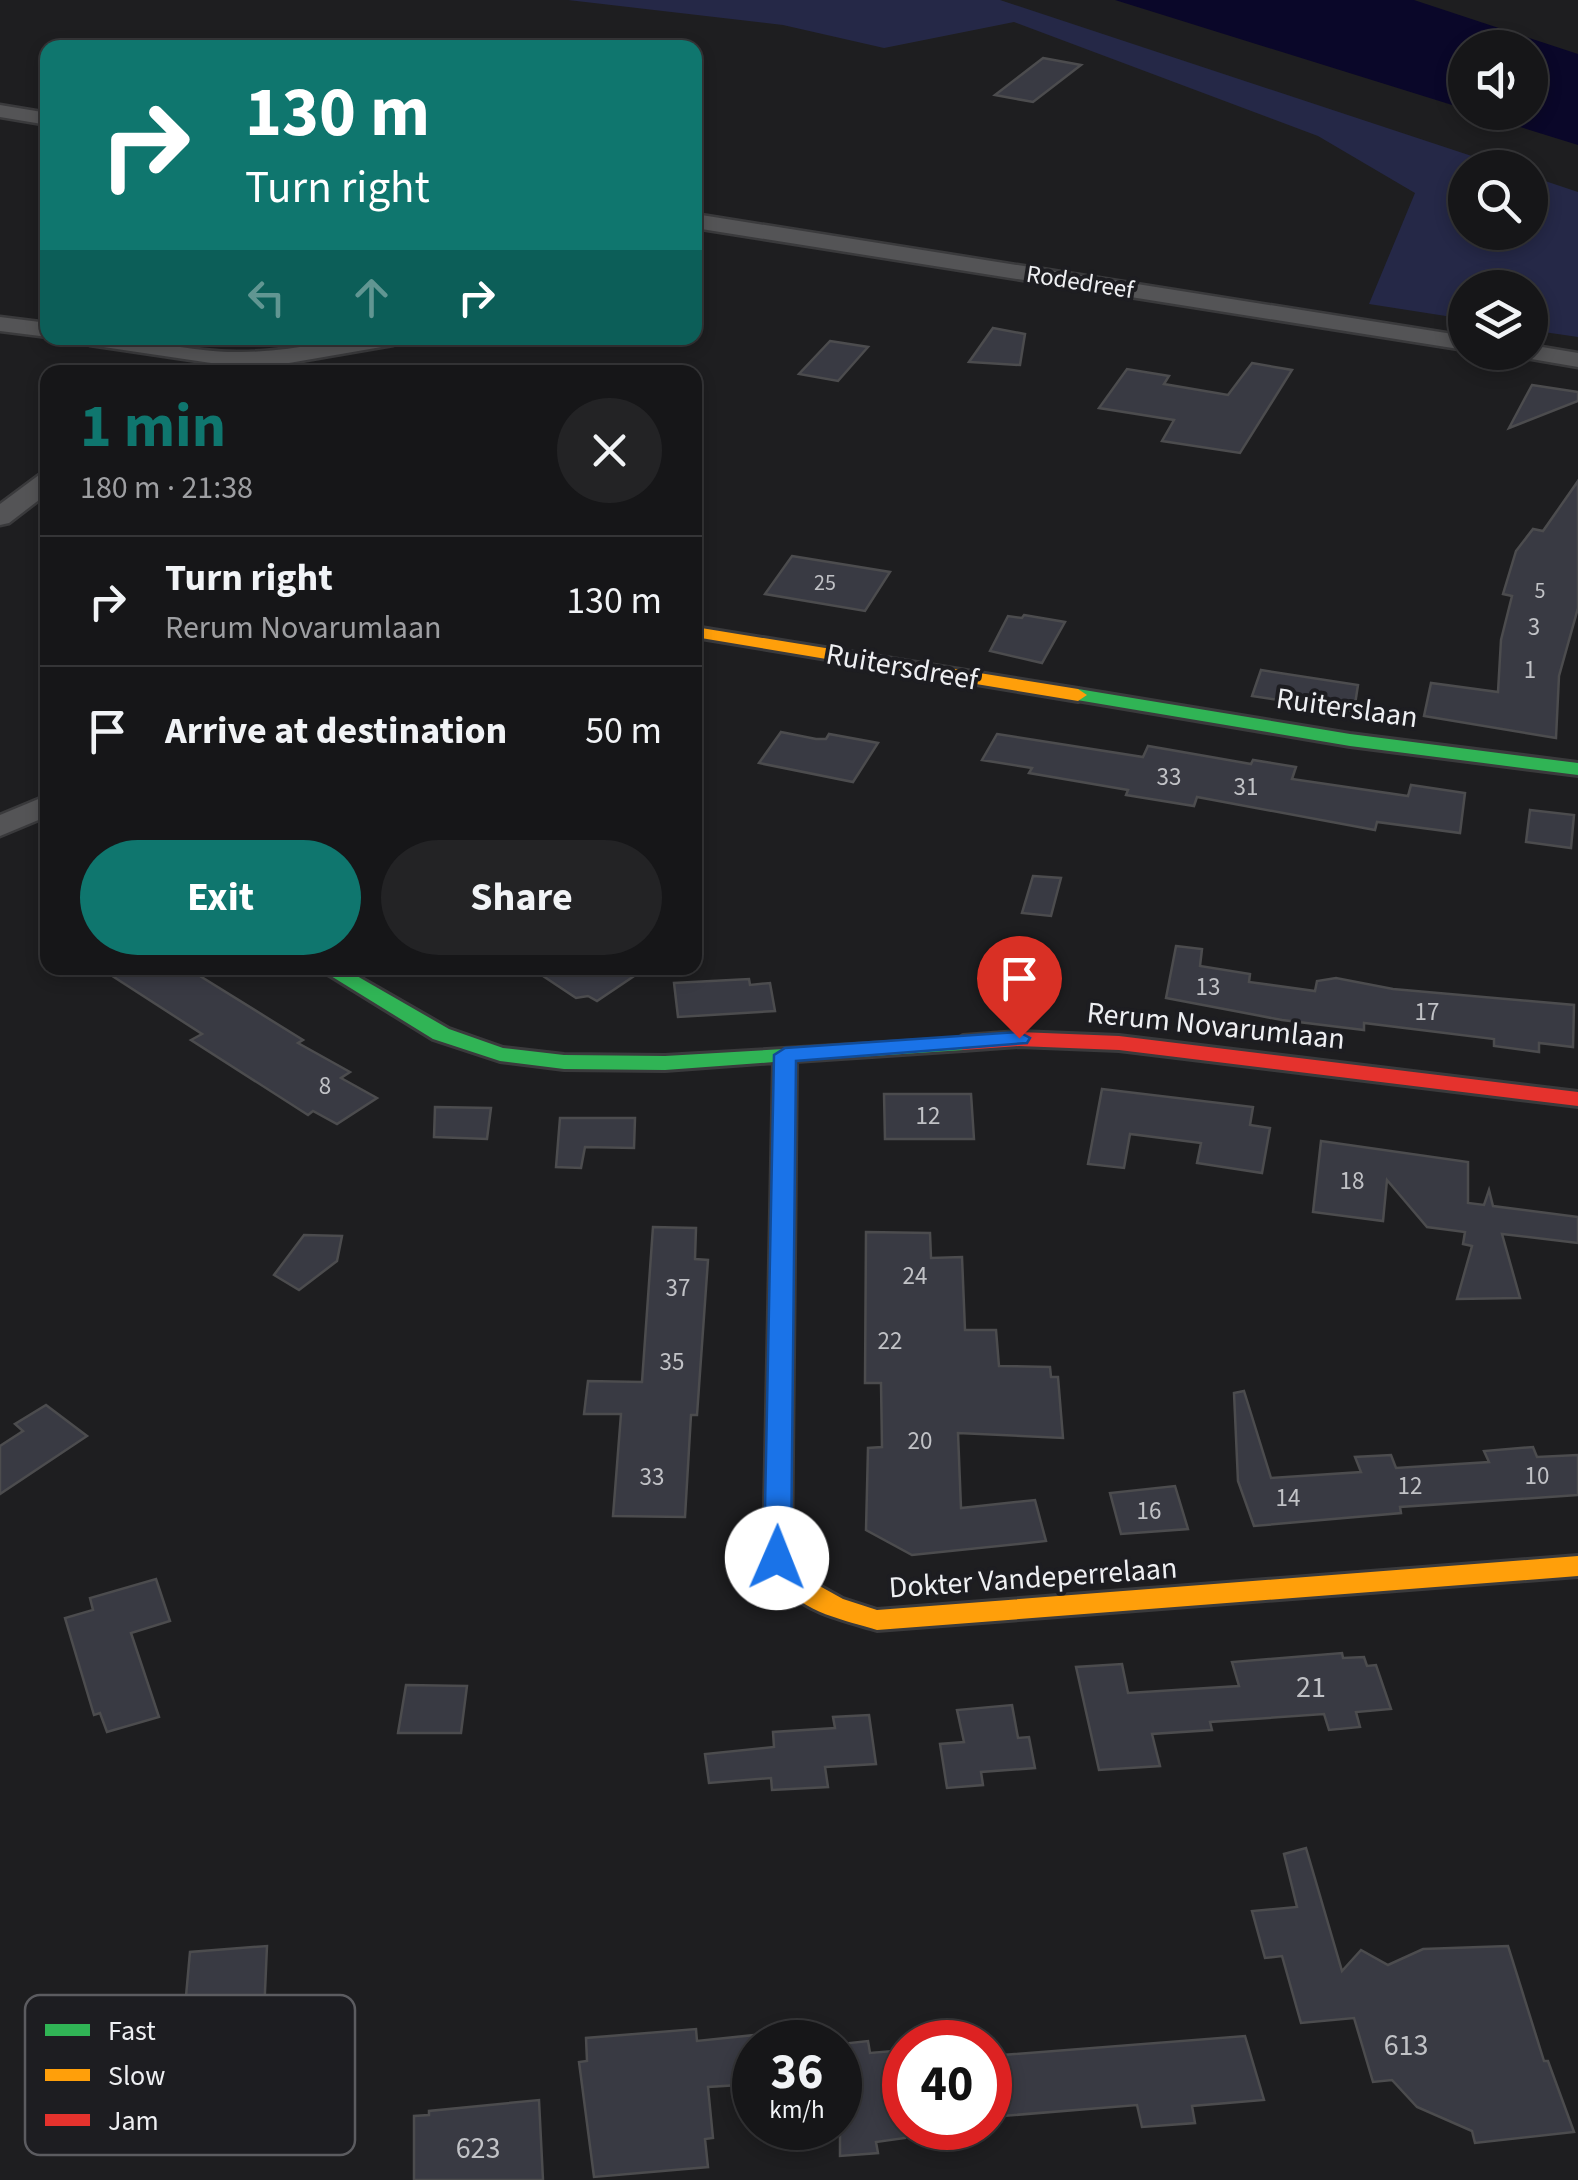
<!DOCTYPE html>
<meta charset="utf-8">
<style>
:root{--surface:#161618;--page:#232325;--text:#f1f3f6;--muted:#9e9fa2;--line:#353537;--accent:#0f766e}
body{margin:0;font-family:"Source Sans 3",sans-serif;background:var(--page);color:var(--text);height:100vh;display:flex;flex-direction:column;font-size:38px;white-space:nowrap}
*{box-sizing:border-box;margin:0}
p{font-size:32px;color:var(--muted)}
.icon{flex:none;width:55px;height:55px;fill:none;stroke:currentColor;stroke-width:2;stroke-linecap:round;stroke-linejoin:round}
.map{position:relative;flex:1;overflow:hidden}
.sheet{position:absolute;left:40px;top:365px;width:662px;height:610px;display:flex;flex-direction:column;background:var(--surface);border-radius:20px;box-shadow:0 5px 15px #0003,0 0 0 2px var(--line)}
.sheet>*{flex:none}
.guide{position:absolute;left:40px;top:40px;width:662px;height:305px;border-radius:20px;box-shadow:0 5px 15px #0003,0 0 0 2px var(--line);background:#0f766e;color:#fff;overflow:hidden}
.tools{position:absolute;left:1448px;top:30px;display:grid;gap:20px}
.tools a{display:grid;place-items:center;width:100px;height:100px;border-radius:50%;background:var(--surface);box-shadow:0 5px 15px #0003,0 0 0 2px var(--line);font-size:50px}
.speed{position:absolute;left:732px;top:2020px;display:flex;gap:20px;font-size:50px;font-weight:700;text-align:center}
.speed>*{display:grid;place-content:center;width:130px;height:130px;border-radius:50%;background:var(--surface);box-shadow:0 5px 15px #0003,0 0 0 2px var(--line);line-height:1}
.speed small{font-size:25px;font-weight:400}
.speed .limit{border:15px solid #d22;background:#fff;color:#111}
.pin{position:absolute;display:grid;place-items:center;width:85px;height:85px;color:#fff;margin:-102px -42px;border-radius:50% 50% 50% 0;rotate:-45deg;box-shadow:0 0 10px #0007}
.pin .icon{rotate:45deg}
.me{position:absolute;width:110px;margin:-55px;rotate:1deg;stroke-linejoin:round;filter:drop-shadow(0 0 8px #0008)}
.turn{display:flex;align-items:center;gap:35px;height:210px;padding:0 40px;font-size:45px}
.turn .icon{width:130px;height:130px;stroke-width:2.5}
.turn b{display:block;font-size:70px;line-height:85px}
.lanes{display:flex;align-items:center;height:95px;padding:0 40px;background:#0003;justify-content:center;gap:50px;direction:ltr}
.lanes .off{opacity:.35}
.round{display:grid;place-items:center;flex:none;width:105px;height:105px;border-radius:52px;background:var(--page)}
.summary{display:flex;align-items:center;justify-content:space-between;height:170px;padding:0 40px}
h1{font-size:60px;font-weight:700;line-height:75px;color:var(--accent)}
.cta{display:flex;gap:20px;margin-top:auto;padding:20px 40px}
.cta a{flex:1;height:115px;border-radius:60px;background:var(--accent);color:#fff;font-size:40px;font-weight:700;line-height:115px;text-align:center}
.cta a+a{background:var(--page);color:var(--text)}
ul{padding:0;list-style:none}
li{display:flex;align-items:center;gap:30px;height:130px;padding:0 40px;border-top:2px solid var(--line)}
li div{flex:1}
li b{display:block;font-size:38px}
li em{font-style:normal}
.map>svg:first-child{display:block}
.green{fill:#252847}
.water{fill:#0a0729}
.building{fill:#393a43;stroke:#4c4c4e;stroke-width:2.5}
.lines{fill:none;stroke-linecap:round;stroke-linejoin:round}
.street-casing{stroke:#3a3a3c;stroke-width:5}
.fast-casing{stroke:#3a3a3c;stroke-width:6}
.slow-casing{stroke:#3a3a3c;stroke-width:6}
.jam-casing{stroke:#3a3a3c;stroke-width:6}
.street{fill:#545456;fill-rule:evenodd}
.fast{fill:#30b455;fill-rule:evenodd}
.slow{fill:#ff9f0a;fill-rule:evenodd}
.jam{fill:#e5322d;fill-rule:evenodd}
.route{fill:#1a73e8;stroke:#114b97;stroke-width:2.5}
.labels{text-anchor:middle;dominant-baseline:central;stroke-width:8;stroke-linejoin:round;paint-order:stroke}
.far-number-label{font-size:22px;fill:#c1c2c6}
.far-street-label{font-size:25px;fill:#eeeff2;stroke:#1d1d21}
.number-label{font-size:25px;fill:#c1c2c6}
.street-label{font-size:30px;fill:#eeeff2;stroke:#1d1d21}
.near-number-label{font-size:30px;fill:#c1c2c6}
.key{fill:#1d1d21;stroke:#5c5c60;stroke-width:2.5}
.key-label{font-size:28px;fill:#eeeff2}
</style>
<div class="map">
<svg width="1578" height="2180" viewBox="0 0 1578 2180">
<rect width="100%" height="100%" fill="#1e1e20"/>
<path class="green" d="M 568,0 L 1000,0 L 1505,167 L 1465,168 L 1465,232 L 1530,232 L 1530,176 L 1578,192 L 1578,337 L 1530,330 L 1530,288 L 1465,288 L 1465,319 L 1369,304 L 1415,193 L 1318,136 L 1014,22 L 884,48 L 783,25 Z"/>
<path class="water" d="M 1115,0 L 1414,0 L 1578,54 L 1578,145 L 1475,113 L 1530,112 L 1530,48 L 1465,48 L 1465,109 Z"/>
<g class="building">
<path d="M 1043,58 L 1081,65 L 1033,102 L 995,95 Z"/>
<path d="M 993,328 L 1025,334 L 1020,365 L 969,362 Z"/>
<path d="M 830,341 L 868,347 L 838,381 L 799,374 Z"/>
<path d="M 1252,363 L 1292,370 L 1240,453 L 1162,441 L 1174,420 L 1099,408 L 1127,369 L 1169,376 L 1164,384 L 1228,395 Z"/>
<path d="M 1532,385 L 1578,392 L 1578,401 L 1509,428 Z"/>
<path d="M 1578,481 L 1578,608 L 1559,676 L 1556,738 L 1424,716 L 1431,683 L 1498,692 L 1501,640 L 1512,596 L 1503,594 L 1516,551 L 1533,529 L 1543,531 Z"/>
<path d="M 792,556 L 890,572 L 865,611 L 765,594 Z"/>
<path d="M 1024,615 L 1065,622 L 1042,663 L 990,651 L 1008,616 L 1022,618 Z"/>
<path d="M 1261,670 L 1358,685 L 1354,711 L 1252,696 Z"/>
<path d="M 781,732 L 816,739 L 826,739 L 829,734 L 878,743 L 853,782 L 759,763 Z"/>
<path d="M 997,734 L 1143,757 L 1148,746 L 1251,764 L 1253,760 L 1296,767 L 1292,779 L 1408,796 L 1411,785 L 1465,793 L 1460,833 L 1377,822 L 1375,830 L 1197,797 L 1194,806 L 1126,795 L 1128,790 L 1029,773 L 1032,768 L 982,760 Z"/>
<path d="M 1530,810 L 1574,815 L 1571,848 L 1526,842 Z"/>
<path d="M 1033,876 L 1061,878 L 1051,916 L 1022,913 Z"/>
<path d="M 1176,946 L 1202,949 L 1200,966 L 1250,974 L 1249,982 L 1315,991 L 1317,981 L 1336,978 L 1393,989 L 1574,1005 L 1573,1047 L 1539,1043 L 1539,1052 L 1494,1046 L 1494,1039 L 1364,1023 L 1364,1030 L 1282,1020 L 1166,998 Z"/>
<path d="M 100,968 L 187,968 L 303,1040 L 298,1043 L 350,1072 L 341,1078 L 377,1098 L 337,1124 L 313,1111 L 308,1115 L 191,1040 L 202,1034 Z"/>
<path d="M 531,968 L 646,968 L 597,1001 L 588,996 L 576,998 Z"/>
<path d="M 749,979 L 750,985 L 770,983 L 775,1011 L 678,1017 L 674,983 Z"/>
<path d="M 1102,1089 L 1253,1107 L 1250,1125 L 1270,1128 L 1262,1173 L 1197,1163 L 1201,1143 L 1130,1134 L 1124,1168 L 1088,1164 Z"/>
<path d="M 884,1094 L 971,1094 L 974,1139 L 885,1139 Z"/>
<path d="M 435,1107 L 491,1108 L 487,1139 L 434,1137 Z"/>
<path d="M 560,1118 L 635,1118 L 634,1148 L 585,1147 L 581,1168 L 556,1167 Z"/>
<path d="M 1321,1141 L 1468,1162 L 1468,1203 L 1484,1205 L 1489,1190 L 1493,1206 L 1578,1217 L 1578,1243 L 1502,1234 L 1520,1298 L 1457,1299 L 1472,1246 L 1463,1244 L 1465,1232 L 1427,1227 L 1387,1180 L 1383,1221 L 1313,1212 Z"/>
<path d="M 653,1227 L 696,1228 L 695,1259 L 708,1260 L 697,1415 L 691,1415 L 685,1517 L 613,1516 L 621,1414 L 584,1414 L 588,1381 L 642,1382 Z"/>
<path d="M 866,1232 L 930,1233 L 931,1258 L 962,1257 L 965,1330 L 996,1330 L 999,1366 L 1050,1367 L 1051,1377 L 1058,1377 L 1063,1438 L 958,1433 L 961,1508 L 1035,1500 L 1046,1541 L 912,1555 L 866,1530 L 868,1448 L 882,1447 L 881,1383 L 865,1383 Z"/>
<path d="M 304,1235 L 342,1236 L 337,1261 L 299,1290 L 274,1275 Z"/>
<path d="M 1244,1391 L 1271,1478 L 1361,1472 L 1355,1457 L 1391,1455 L 1396,1468 L 1489,1462 L 1484,1451 L 1533,1447 L 1537,1457 L 1578,1455 L 1578,1495 L 1400,1507 L 1401,1513 L 1254,1526 L 1238,1481 L 1234,1393 Z"/>
<path d="M 46,1405 L 87,1436 L 0,1494 L 0,1446 L 23,1431 L 15,1424 Z"/>
<path d="M 1175,1486 L 1188,1529 L 1121,1534 L 1110,1493 Z"/>
<path d="M 156,1579 L 170,1621 L 131,1633 L 159,1717 L 107,1732 L 100,1713 L 94,1715 L 65,1618 L 93,1610 L 90,1598 Z"/>
<path d="M 1342,1653 L 1343,1658 L 1364,1657 L 1367,1666 L 1376,1665 L 1391,1709 L 1356,1712 L 1360,1727 L 1329,1730 L 1324,1714 L 1210,1722 L 1212,1730 L 1152,1734 L 1160,1766 L 1099,1770 L 1076,1667 L 1122,1664 L 1128,1693 L 1239,1686 L 1232,1662 Z"/>
<path d="M 406,1685 L 467,1686 L 461,1733 L 398,1733 Z"/>
<path d="M 1012,1705 L 1018,1738 L 1029,1737 L 1035,1768 L 981,1772 L 983,1785 L 947,1788 L 940,1744 L 964,1742 L 957,1710 Z"/>
<path d="M 869,1715 L 876,1764 L 825,1767 L 828,1787 L 772,1790 L 771,1778 L 709,1783 L 705,1754 L 774,1747 L 773,1732 L 835,1728 L 833,1717 Z"/>
<path d="M 1306,1848 L 1342,1971 L 1361,1950 L 1388,1965 L 1423,1949 L 1508,1946 L 1544,2061 L 1548,2061 L 1574,2132 L 1475,2143 L 1472,2131 L 1417,2107 L 1392,2080 L 1373,2082 L 1354,2018 L 1301,2023 L 1282,1956 L 1265,1958 L 1252,1911 L 1297,1907 L 1284,1854 Z"/>
<path d="M 267,1946 L 264,2014 L 301,2011 L 300,2061 L 289,2062 L 288,2090 L 239,2099 L 232,2120 L 206,2124 L 206,2115 L 173,2117 L 175,2091 L 148,2093 L 149,2077 L 138,2078 L 145,2000 L 186,1996 L 190,1952 Z"/>
<path d="M 696,2029 L 697,2041 L 755,2035 L 755,2084 L 708,2087 L 713,2138 L 705,2139 L 708,2167 L 594,2177 L 579,2062 L 587,2061 L 586,2038 Z"/>
<path d="M 1245,2036 L 1264,2100 L 1192,2106 L 1195,2123 L 1142,2127 L 1137,2105 L 990,2117 L 990,2056 Z"/>
<path d="M 868,2041 L 870,2053 L 905,2050 L 905,2138 L 876,2142 L 878,2153 L 840,2156 L 840,2044 Z"/>
<path d="M 539,2100 L 543,2180 L 414,2180 L 414,2116 L 429,2115 L 429,2111 Z"/>
</g>
<g class="lines">
<g class="street-casing">
<g id="street">
<path d="M 0,105 L 48,113 L 48,125 L 0,117 Z"/>
<path d="M 695,214 L 1465,336 L 1465,350 L 695,228 Z"/>
<path d="M 0,317 L 48,323 L 48,337 L 0,331 Z"/>
<path d="M 78,338 C 135,334 187,353 241,352 C 297,352 350,334 405,338 L 393,345 L 289,363 L 238,367 L 90,345 Z"/>
<path d="M 1530,345 L 1578,353 L 1578,367 L 1520,357 L 1516,352 L 1530,352 Z"/>
<path d="M 48,472 L 48,493 L 9,523 L 0,525 L 0,504 L 39,475 Z"/>
<path d="M 48,795 L 48,816 L 0,836 L 0,815 Z"/>
</g>
</g>
<g class="fast-casing">
<g id="fast">
<path d="M 1078,689 L 1350,734 L 1578,763 L 1578,775 L 1350,746 L 1071,699 L 1071,691 Z"/>
<path d="M 318,968 L 343,968 L 449,1029 L 503,1048 L 564,1055 L 665,1056 L 971,1038 L 974,1043 L 971,1048 L 963,1050 L 796,1061 L 791,1556 L 812,1584 L 808,1591 C 786,1598 773,1575 764,1558 L 774,1062 L 665,1070 L 564,1069 L 500,1061 L 433,1039 Z"/>
</g>
</g>
<g class="slow-casing">
<g id="slow">
<path d="M 695,627 L 1078,689 L 1087,695 L 1078,701 L 695,637 Z"/>
<path d="M 1578,1556 L 1578,1576 L 877,1630 C 848,1621 800,1612 784,1584 L 788,1577 L 798,1574 L 843,1599 L 877,1610 Z"/>
</g>
</g>
<g class="jam-casing">
<path id="jam" d="M 1019,1032 L 1119,1036 L 1578,1092 L 1578,1106 L 1119,1050 L 1019,1046 L 963,1050 L 952,1043 L 963,1036 Z"/>
</g>
<use href="#street" class="street"/>
<use href="#fast" class="fast"/>
<use href="#slow" class="slow"/>
<use href="#jam" class="jam"/>
</g>
<path class="route" d="M 1019,1032 L 1030,1038 L 1027,1043 L 796,1061 L 791,1558 L 787,1565 L 768,1565 L 764,1558 L 774,1055 L 785,1048 Z"/>
<g class="labels">
<g class="far-number-label">
<text x="825" y="583">25</text>
<text x="1540" y="591">5</text>
</g>
<g class="far-street-label">
<text transform="translate(1080 282) rotate(9)">Rodedreef</text>
</g>
<g class="number-label">
<text x="1534" y="627">3</text>
<text x="1530" y="670">1</text>
<text x="1169" y="777">33</text>
<text x="1246" y="787">31</text>
<text x="1208" y="987">13</text>
<text x="1427" y="1012">17</text>
<text x="325" y="1086">8</text>
<text x="928" y="1116">12</text>
<text x="1352" y="1181">18</text>
<text x="915" y="1276">24</text>
<text x="678" y="1288">37</text>
<text x="890" y="1341">22</text>
<text x="672" y="1362">35</text>
<text x="920" y="1441">20</text>
<text x="1537" y="1476">10</text>
<text x="652" y="1477">33</text>
<text x="1410" y="1486">12</text>
<text x="1288" y="1498">14</text>
<text x="1149" y="1511">16</text>
</g>
<g class="street-label">
<text transform="translate(902 667) rotate(10)">Ruitersdreef</text>
<text transform="translate(1347 708) rotate(8)">Ruiterslaan</text>
<text transform="translate(1216 1026) rotate(6)">Rerum Novarumlaan</text>
<text transform="translate(1033 1578) rotate(-4)">Dokter Vandeperrelaan</text>
</g>
<g class="near-number-label">
<text x="1311" y="1687">21</text>
<text x="1406" y="2045">613</text>
<text x="478" y="2148">623</text>
</g>
</g>
<rect x="25" y="1995" width="330" height="160" rx="15" class="key"/>
<rect x="45" y="2024" width="45" height="12" fill="#30b455"/>
<rect x="45" y="2069" width="45" height="12" fill="#ff9f0a"/>
<rect x="45" y="2114" width="45" height="12" fill="#e5322d"/>
<g class="key-label">
<text x="108" y="2040">Fast</text>
<text x="108" y="2085">Slow</text>
<text x="108" y="2130">Jam</text>
</g>
</svg>
<div class="tools">
<a><svg class="icon" aria-label="sound" viewBox="0 0 24 24"><path d="M4 9h4l5-4v14l-5-4H4zM17 9q2 3 0 6"/></svg></a>
<a><svg class="icon" aria-label="search" viewBox="0 0 24 24"><circle cx="10" cy="10" r="6"/><path d="M15 15l6 6"/></svg></a>
<a><svg class="icon" aria-label="layers" viewBox="0 0 24 24"><path d="M12 4l9 5-9 5-9-5zM3 14l9 5 9-5"/></svg></a>
</div>
<div class="speed"><div>36<small>km/h</small></div><div class="limit">40</div></div>
<div class="pin" style="left:1019px;top:1038px;background:#d93025"><svg class="icon" aria-label="arrive" viewBox="0 0 24 24"><path d="M6 21V4h12l-3 4 3 4H6"/></svg></div>
<svg class="me" style="left:777px;top:1558px" viewBox="-20 -20 40 40"><circle r="19" fill="#fff"/><path d="M0-13L10 11 0 6-10 11z" fill="#1a73e8"/></svg>
<div class="guide">
<div class="turn"><svg class="icon" aria-label="right" viewBox="0 0 24 24"><path d="M7 20v-9h11M14 6l5 5-5 5"/></svg><div><b>130 m</b>Turn right</div></div>
<div class="lanes"><svg class="icon off" aria-label="left" viewBox="0 0 24 24"><path d="M17 20v-9H6M10 6l-5 5 5 5"/></svg><svg class="icon off" aria-label="ahead" viewBox="0 0 24 24"><path d="M12 20V5M6 11l6-6 6 6"/></svg><svg class="icon" aria-label="right" viewBox="0 0 24 24"><path d="M7 20v-9h11M14 6l5 5-5 5"/></svg></div>
</div>
<section class="sheet">
<div class="summary"><div><h1>1 min</h1><p>180 m · 21:38</p></div><a class="round"><svg class="icon" aria-label="close" viewBox="0 0 24 24"><path d="M6 6l12 12M18 6L6 18"/></svg></a></div>
<ul>
<li><svg class="icon" aria-label="right" viewBox="0 0 24 24"><path d="M7 20v-9h11M14 6l5 5-5 5"/></svg><div><b>Turn right</b><p>Rerum Novarumlaan</p></div><em>130 m</em></li>
<li><svg class="icon" aria-label="arrive" viewBox="0 0 24 24"><path d="M6 21V4h12l-3 4 3 4H6"/></svg><div><b>Arrive at destination</b></div><em>50 m</em></li>
</ul>
<div class="cta"><a>Exit</a><a>Share</a></div>
</section>
</div>
